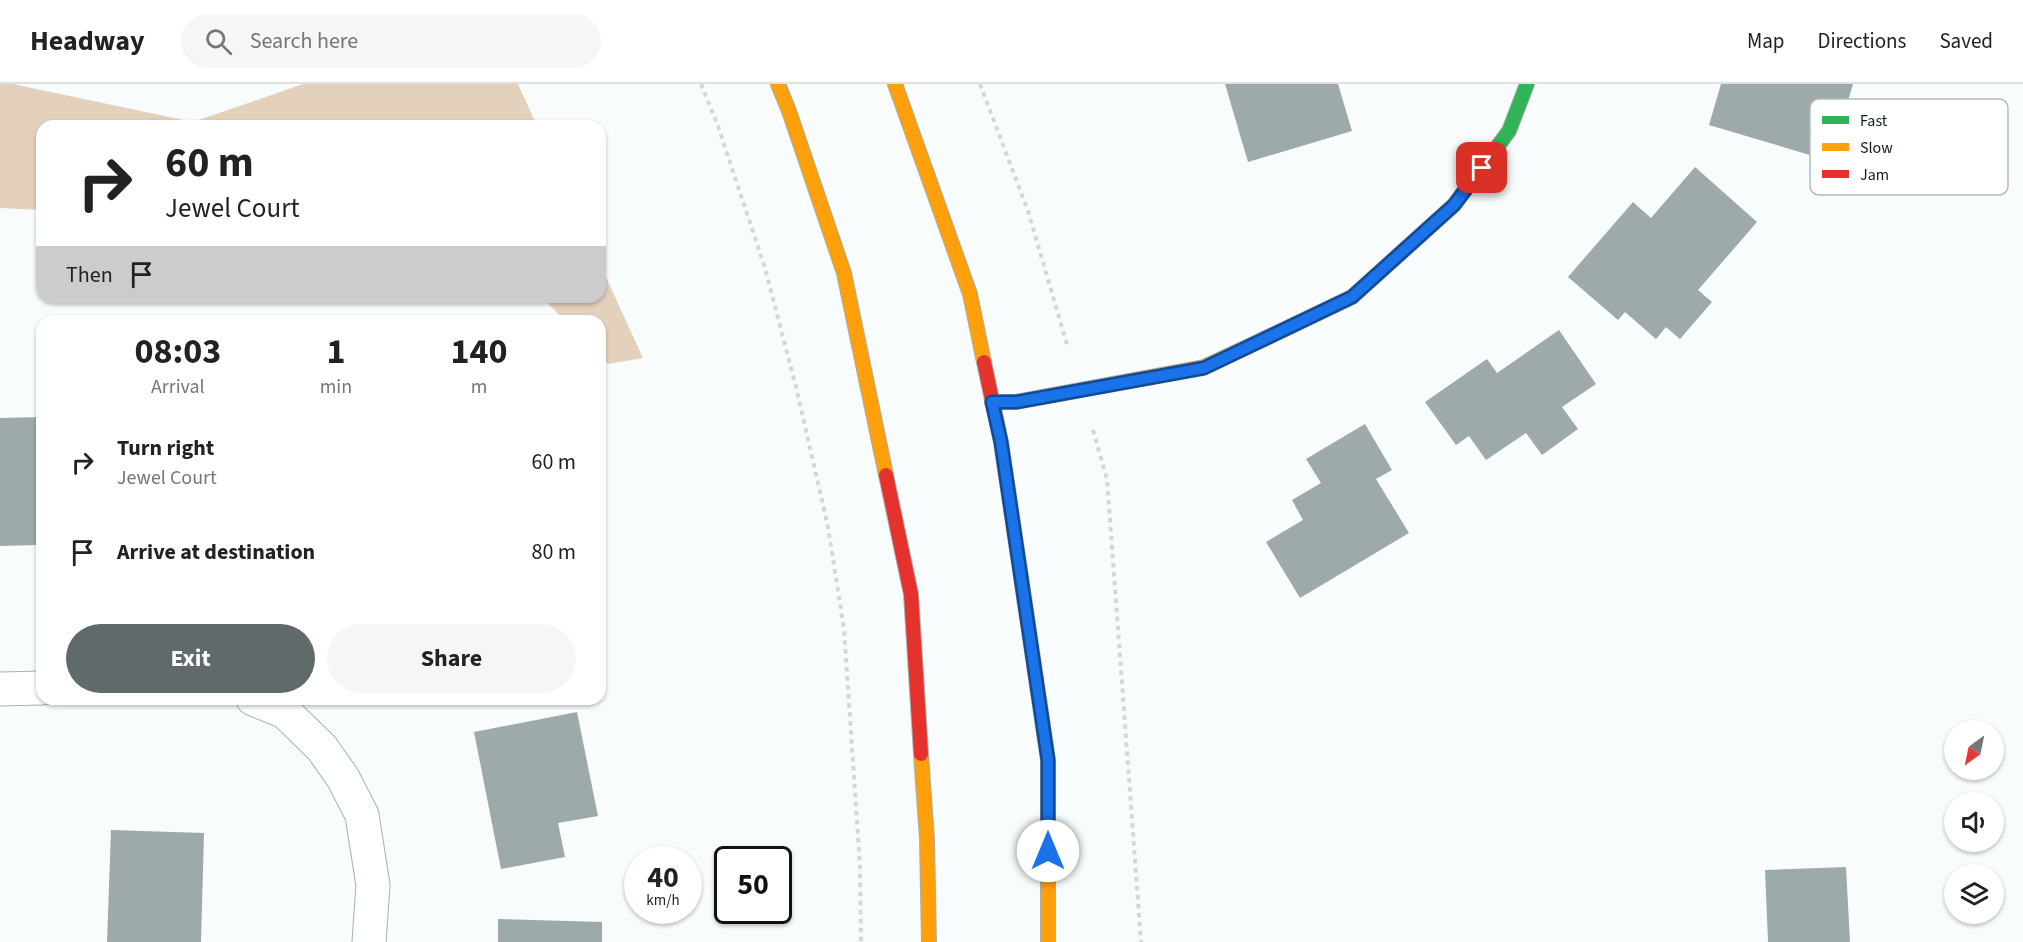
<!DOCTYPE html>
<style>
:root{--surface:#fff;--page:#f6f6f6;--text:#222;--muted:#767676;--line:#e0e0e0;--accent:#606a6b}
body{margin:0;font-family:"Source Sans 3",sans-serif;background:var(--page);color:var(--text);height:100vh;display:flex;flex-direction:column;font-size:22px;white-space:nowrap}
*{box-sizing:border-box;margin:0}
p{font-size:20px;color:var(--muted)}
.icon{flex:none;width:33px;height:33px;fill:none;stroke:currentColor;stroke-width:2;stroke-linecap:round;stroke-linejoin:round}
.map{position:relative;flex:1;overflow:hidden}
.drawer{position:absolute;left:36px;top:231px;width:570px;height:390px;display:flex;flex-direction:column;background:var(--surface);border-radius:18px;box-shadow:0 2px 4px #0004}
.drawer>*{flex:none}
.hud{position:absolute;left:36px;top:36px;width:570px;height:183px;border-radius:18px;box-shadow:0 2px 4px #0004;background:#fff;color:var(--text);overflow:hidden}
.needle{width:39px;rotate:213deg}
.buttons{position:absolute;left:1944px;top:636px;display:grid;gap:12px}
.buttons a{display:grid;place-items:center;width:60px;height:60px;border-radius:50%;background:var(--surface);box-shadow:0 2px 4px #0004;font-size:30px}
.speed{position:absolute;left:624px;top:762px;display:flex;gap:12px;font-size:30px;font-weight:700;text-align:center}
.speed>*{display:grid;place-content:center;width:78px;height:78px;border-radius:50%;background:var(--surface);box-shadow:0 2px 4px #0004;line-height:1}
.speed small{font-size:15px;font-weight:400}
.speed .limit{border:3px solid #111;border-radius:9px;background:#fff;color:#111}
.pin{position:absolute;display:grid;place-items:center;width:51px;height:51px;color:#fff;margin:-26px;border-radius:12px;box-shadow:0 3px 9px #0006}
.me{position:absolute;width:66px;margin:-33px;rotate:0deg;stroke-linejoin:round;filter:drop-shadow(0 0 4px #0008)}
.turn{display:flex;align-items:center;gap:21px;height:126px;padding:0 30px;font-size:27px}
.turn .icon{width:78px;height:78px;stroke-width:2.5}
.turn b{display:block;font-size:42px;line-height:51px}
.then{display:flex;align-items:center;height:57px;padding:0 30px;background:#0003;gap:12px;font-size:22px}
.eta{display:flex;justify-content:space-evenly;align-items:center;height:102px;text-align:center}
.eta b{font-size:36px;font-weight:700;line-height:42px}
.cta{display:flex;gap:12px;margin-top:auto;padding:12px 30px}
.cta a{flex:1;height:69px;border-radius:36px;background:var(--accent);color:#fff;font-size:24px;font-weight:700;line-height:69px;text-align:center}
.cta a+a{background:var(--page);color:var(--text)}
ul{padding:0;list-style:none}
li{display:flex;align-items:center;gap:18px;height:90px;padding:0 30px}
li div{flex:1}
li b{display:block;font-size:22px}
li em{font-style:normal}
header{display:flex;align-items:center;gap:36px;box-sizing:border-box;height:84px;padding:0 30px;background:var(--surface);border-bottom:2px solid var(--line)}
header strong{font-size:28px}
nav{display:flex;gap:33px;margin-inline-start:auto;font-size:21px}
.search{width:420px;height:54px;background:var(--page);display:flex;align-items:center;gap:15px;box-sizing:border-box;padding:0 21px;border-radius:33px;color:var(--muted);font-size:22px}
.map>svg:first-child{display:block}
.water{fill:#e4d1bc}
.building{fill:#9ea9aa}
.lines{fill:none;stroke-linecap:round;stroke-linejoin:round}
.street-casing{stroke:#a7b0b0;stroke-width:35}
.fast-casing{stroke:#a7b0b0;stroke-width:16}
.slow-casing{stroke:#a7b0b0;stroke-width:16}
.jam-casing{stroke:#a7b0b0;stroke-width:16}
.path{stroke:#d5d7d7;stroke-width:4;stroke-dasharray:4.5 4.5;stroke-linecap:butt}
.street{stroke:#feffff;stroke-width:33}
.fast{stroke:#30b455;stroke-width:14}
.slow{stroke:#ff9f0a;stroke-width:14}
.jam{stroke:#e5322d;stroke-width:14}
.route-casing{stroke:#114b97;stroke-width:15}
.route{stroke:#1a73e8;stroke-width:10}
.key{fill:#fff;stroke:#b7bbbb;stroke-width:1.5}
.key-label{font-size:16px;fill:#0e1b1d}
</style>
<header>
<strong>Headway</strong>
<div class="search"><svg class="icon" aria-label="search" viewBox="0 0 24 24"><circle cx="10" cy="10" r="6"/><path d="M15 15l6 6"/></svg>Search here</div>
<nav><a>Map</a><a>Directions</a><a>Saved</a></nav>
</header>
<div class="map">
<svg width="2023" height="858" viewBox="0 0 2023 858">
<rect width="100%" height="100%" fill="#f8fcfc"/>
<g class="water">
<path d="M 0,0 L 13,0 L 193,38 L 303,0 L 518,0 L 537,42 L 42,42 L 42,126 L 0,124 Z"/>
<path d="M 600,180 L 643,274 L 608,280 L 600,272 L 600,237 L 565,237 L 542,213 L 600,213 Z"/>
</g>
<g class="building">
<path d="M 1225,0 L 1338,0 L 1352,47 L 1248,78 Z"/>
<path d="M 1721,0 L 1853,0 L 1830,77 L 1709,41 Z"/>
<path d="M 1695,83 L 1757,138 L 1698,206 L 1712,218 L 1680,255 L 1666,243 L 1656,255 L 1625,228 L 1618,236 L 1568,193 L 1633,118 L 1651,134 Z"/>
<path d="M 1559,246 L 1596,300 L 1562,323 L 1578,345 L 1542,371 L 1526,349 L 1486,376 L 1469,352 L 1456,361 L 1425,318 L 1487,275 L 1497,289 Z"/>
<path d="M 42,333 L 42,440 L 38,440 L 38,461 L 0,462 L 0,334 Z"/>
<path d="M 1365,340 L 1392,386 L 1376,395 L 1409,449 L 1300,514 L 1266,458 L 1303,436 L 1292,416 L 1321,399 L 1306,375 Z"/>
<path d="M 577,628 L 598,732 L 558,739 L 565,773 L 501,785 L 474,648 Z"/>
<path d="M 111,746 L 204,749 L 201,858 L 107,858 Z"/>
<path d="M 1846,783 L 1850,858 L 1768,858 L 1765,786 Z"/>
<path d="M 498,835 L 602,838 L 602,858 L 498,858 Z"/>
</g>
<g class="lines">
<g class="street-casing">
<g id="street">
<path d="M 0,605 L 42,604"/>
<path d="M 253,615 L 285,628 L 322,664 L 343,694 L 362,731 L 373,801 L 369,858"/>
</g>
</g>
<g class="fast-casing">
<path id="fast" d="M 1471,98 L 1509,47 L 1527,0"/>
</g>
<g class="slow-casing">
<g id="slow">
<path d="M 778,0 L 789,27 L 844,189 L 886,391"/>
<path d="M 895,0 L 970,210 L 984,278"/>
<path d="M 992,318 L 1016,318 L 1204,283 L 1264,255"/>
<path d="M 1042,635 L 1048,676 L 1048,858"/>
<path d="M 921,670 L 927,755 L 929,858"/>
</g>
</g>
<g class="jam-casing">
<g id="jam">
<path d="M 1264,255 L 1352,213 L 1454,121 L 1471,98"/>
<path d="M 984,278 L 1001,358 L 1042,635"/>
<path d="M 886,391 L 911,510 L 921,670"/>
</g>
</g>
<g class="path">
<path d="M 701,0 L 718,42 L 765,184 L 796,303 L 828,443 L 844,545 L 860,782 L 861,858"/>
<path d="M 980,0 L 1028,127 L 1068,264"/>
<path d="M 1093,346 L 1107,395 L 1141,858"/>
</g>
<use href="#street" class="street"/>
<use href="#fast" class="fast"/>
<use href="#slow" class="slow"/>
<use href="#jam" class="jam"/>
</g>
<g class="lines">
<g class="route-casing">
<path id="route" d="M 1048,767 L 1048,676 L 1001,358 L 992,318 L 1016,318 L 1204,284 L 1352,213 L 1454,121 L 1482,84"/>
</g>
<use href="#route" class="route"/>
</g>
<rect x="1810" y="15" width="198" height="96" rx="9" class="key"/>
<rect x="1822" y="32" width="27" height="8" fill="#30b455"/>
<rect x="1822" y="59" width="27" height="8" fill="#ff9f0a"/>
<rect x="1822" y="86" width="27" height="8" fill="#e5322d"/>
<g class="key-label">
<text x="1860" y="42">Fast</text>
<text x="1860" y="69">Slow</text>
<text x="1860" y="96">Jam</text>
</g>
</svg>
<div class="buttons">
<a><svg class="needle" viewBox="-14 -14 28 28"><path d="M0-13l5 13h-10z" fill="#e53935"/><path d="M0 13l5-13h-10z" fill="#767676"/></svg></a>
<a><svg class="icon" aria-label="sound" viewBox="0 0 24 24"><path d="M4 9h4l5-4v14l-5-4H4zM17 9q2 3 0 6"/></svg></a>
<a><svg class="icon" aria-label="layers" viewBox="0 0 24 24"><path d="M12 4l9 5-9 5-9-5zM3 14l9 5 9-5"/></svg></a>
</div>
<div class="speed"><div>40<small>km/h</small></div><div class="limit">50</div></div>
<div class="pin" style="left:1482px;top:84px;background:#d93025"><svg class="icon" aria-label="arrive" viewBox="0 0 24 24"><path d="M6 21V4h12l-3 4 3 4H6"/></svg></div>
<svg class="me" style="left:1048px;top:767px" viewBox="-20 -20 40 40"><circle r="19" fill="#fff"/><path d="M0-13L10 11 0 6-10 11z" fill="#1a73e8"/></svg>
<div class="hud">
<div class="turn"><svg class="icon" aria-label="right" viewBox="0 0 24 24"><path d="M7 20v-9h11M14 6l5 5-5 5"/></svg><div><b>60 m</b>Jewel Court</div></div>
<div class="then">Then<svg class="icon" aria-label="arrive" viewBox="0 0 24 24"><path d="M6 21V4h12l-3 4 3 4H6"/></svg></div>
</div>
<section class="drawer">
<div class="eta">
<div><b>08:03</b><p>Arrival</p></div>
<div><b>1</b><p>min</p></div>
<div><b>140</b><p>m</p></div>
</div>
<ul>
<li><svg class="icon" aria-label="right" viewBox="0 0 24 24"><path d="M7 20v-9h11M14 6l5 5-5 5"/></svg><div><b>Turn right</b><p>Jewel Court</p></div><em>60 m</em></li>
<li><svg class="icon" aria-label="arrive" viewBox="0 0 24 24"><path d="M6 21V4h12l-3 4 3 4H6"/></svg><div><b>Arrive at destination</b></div><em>80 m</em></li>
</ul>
<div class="cta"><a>Exit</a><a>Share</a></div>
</section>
</div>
